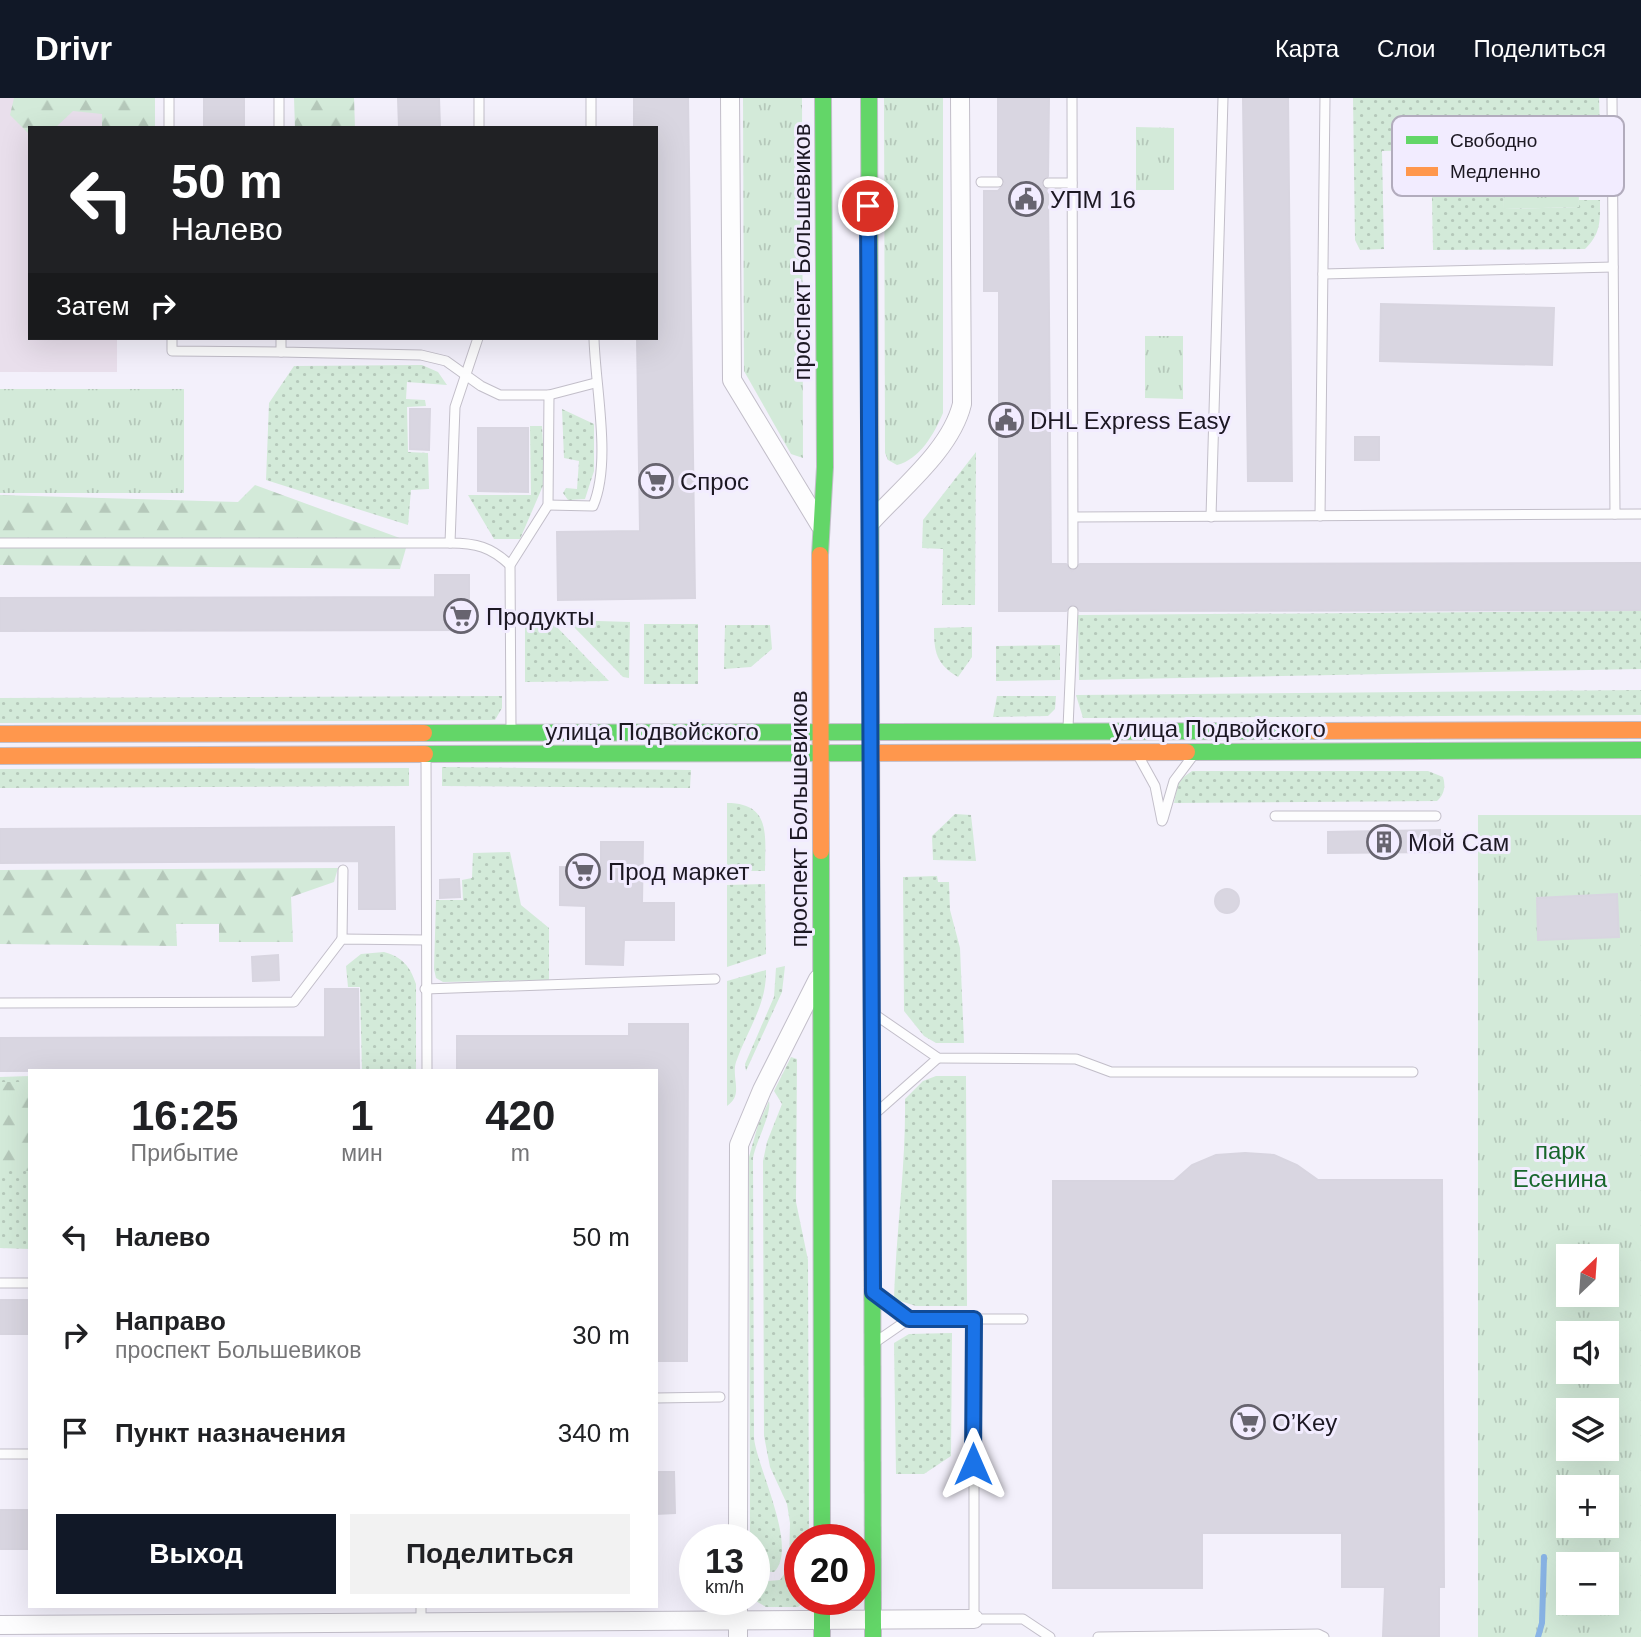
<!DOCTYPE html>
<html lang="ru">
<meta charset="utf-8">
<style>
:root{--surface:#fff;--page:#f2f2f2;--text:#202124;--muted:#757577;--accent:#111827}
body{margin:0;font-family:Helvetica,sans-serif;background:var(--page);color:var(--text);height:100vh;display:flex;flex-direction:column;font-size:26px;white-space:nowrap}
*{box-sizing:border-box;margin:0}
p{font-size:23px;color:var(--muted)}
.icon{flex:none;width:38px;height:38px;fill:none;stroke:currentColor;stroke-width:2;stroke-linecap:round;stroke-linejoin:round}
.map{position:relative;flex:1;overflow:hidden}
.side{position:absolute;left:28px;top:971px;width:630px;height:539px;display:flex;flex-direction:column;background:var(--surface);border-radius:0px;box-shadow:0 7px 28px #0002}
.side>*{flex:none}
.hud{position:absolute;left:28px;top:28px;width:630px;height:214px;border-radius:0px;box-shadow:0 7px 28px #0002;background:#202124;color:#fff;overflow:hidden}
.needle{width:46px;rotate:25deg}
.controls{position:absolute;left:1556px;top:1146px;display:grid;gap:14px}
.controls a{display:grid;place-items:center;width:63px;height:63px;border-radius:0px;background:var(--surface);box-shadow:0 7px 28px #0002;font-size:35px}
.speed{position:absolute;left:679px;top:1426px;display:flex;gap:14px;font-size:35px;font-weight:700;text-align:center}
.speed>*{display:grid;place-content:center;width:91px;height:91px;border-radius:50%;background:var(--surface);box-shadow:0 7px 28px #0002;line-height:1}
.speed small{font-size:18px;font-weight:400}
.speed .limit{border:10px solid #d22;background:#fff;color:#111}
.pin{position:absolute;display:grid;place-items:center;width:60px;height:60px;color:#fff;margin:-30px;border:4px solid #fff;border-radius:50%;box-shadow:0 2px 7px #0007}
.me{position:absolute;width:77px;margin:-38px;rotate:0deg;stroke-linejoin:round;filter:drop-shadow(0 0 5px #0008)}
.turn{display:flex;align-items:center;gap:24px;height:147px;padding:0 28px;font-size:32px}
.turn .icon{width:91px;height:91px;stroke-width:2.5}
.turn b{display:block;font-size:49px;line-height:60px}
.then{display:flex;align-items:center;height:66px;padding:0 28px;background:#0003;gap:14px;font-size:26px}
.eta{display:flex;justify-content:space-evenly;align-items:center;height:119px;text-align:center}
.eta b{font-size:42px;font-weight:700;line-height:49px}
.action{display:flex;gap:14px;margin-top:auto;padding:14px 28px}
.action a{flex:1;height:80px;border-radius:0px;background:var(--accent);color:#fff;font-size:28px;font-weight:700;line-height:80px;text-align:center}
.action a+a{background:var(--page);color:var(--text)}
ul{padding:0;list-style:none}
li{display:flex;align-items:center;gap:21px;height:98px;padding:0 28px}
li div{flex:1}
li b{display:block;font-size:26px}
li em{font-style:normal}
header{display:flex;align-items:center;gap:42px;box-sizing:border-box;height:98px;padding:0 35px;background:var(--accent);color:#fff}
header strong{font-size:33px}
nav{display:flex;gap:38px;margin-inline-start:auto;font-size:24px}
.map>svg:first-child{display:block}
.education{fill:#e9dfec}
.grass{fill:url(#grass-dots)}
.forest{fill:url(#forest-firs)}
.park{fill:url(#park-tufts);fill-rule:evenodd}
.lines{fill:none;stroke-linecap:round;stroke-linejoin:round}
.stream{stroke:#89b4e6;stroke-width:6}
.building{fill:#d9d6e1;stroke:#d8d5e0;stroke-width:2}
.lane-casing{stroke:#c2bec9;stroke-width:11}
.street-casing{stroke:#c2bec9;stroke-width:20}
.fast-casing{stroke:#c2bec9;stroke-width:18}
.slow-casing{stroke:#c2bec9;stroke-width:18}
.lane{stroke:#fdfdfe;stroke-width:9}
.street{stroke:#fdfdfe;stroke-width:18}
.fast{stroke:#63d668;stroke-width:16}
.slow{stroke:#ff974d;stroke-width:16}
.route-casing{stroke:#114b97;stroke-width:18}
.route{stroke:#1a73e8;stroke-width:12}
.labels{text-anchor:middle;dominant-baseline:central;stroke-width:6;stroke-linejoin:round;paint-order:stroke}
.poi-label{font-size:24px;fill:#1c1823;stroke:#f2ecff;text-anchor:start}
.street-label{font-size:24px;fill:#1c1823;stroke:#f2ecff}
.park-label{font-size:24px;fill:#18672c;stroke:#f2ecff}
.key{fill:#f2ecff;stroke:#b2acbd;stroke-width:2}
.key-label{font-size:19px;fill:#1c1823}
</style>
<header>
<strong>Drivr</strong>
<nav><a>Карта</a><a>Слои</a><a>Поделиться</a></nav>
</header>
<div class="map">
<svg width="1641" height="1539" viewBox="0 0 1641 1539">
<defs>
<pattern id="grass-dots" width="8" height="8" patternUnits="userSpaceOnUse" patternTransform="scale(1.75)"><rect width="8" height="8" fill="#d3ead9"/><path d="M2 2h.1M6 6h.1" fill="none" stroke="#b5c8ba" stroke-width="1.8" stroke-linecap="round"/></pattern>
<pattern id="forest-firs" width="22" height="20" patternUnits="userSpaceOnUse" patternTransform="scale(1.75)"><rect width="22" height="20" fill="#d3ead9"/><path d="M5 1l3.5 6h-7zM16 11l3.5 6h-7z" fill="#b5c8ba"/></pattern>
<pattern id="park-tufts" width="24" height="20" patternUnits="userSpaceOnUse" patternTransform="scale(1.75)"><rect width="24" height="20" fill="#d3ead9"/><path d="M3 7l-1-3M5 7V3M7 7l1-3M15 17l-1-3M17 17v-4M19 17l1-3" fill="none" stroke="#b5c8ba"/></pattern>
</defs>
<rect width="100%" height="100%" fill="#f3f0fb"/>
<path class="education" d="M 0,0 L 115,0 L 115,30 L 30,30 L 30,240 L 117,240 L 117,274 L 0,274 Z"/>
<g class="grass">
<path d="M 1353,0 L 1599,0 L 1602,94 L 1579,95 L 1578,35 L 1503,36 L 1504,111 L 1579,109 L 1579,102 L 1600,102 C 1600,124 1601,135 1585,151 L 1433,152 L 1431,52 L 1382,53 L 1384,151 L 1360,152 L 1355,142 Z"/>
<path d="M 422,267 L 438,274 L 447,287 L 407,284 L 406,301 L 425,302 L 426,308 L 407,309 L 408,354 L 428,355 L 429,391 L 411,392 L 408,427 L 266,382 L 269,305 L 294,268 Z"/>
<path d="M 562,311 L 594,326 L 594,373 L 585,401 L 568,402 L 563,395 L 566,390 L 577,391 L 579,363 L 564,360 Z"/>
<path d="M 530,328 L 542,328 L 545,383 L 520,441 L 494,441 L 468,397 L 531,397 Z"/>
<path d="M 976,354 L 975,507 L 942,507 L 943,451 L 922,450 L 923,422 Z"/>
<path d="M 1641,513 L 1641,571 L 1079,582 L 1078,517 Z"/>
<path d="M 550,522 L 609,583 L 525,584 L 525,524 Z"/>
<path d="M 567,522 L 630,524 L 629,580 L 623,579 Z"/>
<rect x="644" y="526" width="54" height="60"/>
<path d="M 725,527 L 770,527 L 772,551 L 751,569 L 724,571 Z"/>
<path d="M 972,529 L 972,559 L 958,579 C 936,566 934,554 934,530 Z"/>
<path d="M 1060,547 L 1060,582 L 996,583 L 996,548 Z"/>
<path d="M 1641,592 L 1641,617 L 1083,620 L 1076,597 Z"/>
<path d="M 502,598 L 502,610 L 495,622 L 0,625 L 0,600 Z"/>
<path d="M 997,598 L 1056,598 L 1055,611 L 1048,618 L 993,619 Z"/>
<path d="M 442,669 L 691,672 L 690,690 L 442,688 Z"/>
<path d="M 409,670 L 409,688 L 0,690 L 0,671 Z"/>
<path d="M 1192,673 L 1428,673 L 1443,679 C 1446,688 1444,697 1437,703 L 1174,705 L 1178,683 Z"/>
<path d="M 727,705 C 772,705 765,739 765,773 L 727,773 Z"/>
<path d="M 955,716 L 971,717 L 976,763 L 933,762 L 932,738 Z"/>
<path d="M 510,754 L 521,807 L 549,830 L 549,882 L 443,884 L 436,880 L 434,871 L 436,802 L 463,802 L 462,782 L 472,780 L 473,755 Z"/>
<path d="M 937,778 L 938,784 L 949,784 L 950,812 L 960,850 L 964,945 L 936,945 L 924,938 L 904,913 L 903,779 Z"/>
<path d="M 765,786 L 766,856 L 727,869 L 727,787 Z"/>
<path d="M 384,854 C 402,859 410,868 416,886 L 416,973 L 362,973 L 360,889 L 348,889 L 346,868 L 361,856 Z"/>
<path d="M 785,868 L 782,894 L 746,973 L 745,966 L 774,899 L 776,870 Z"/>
<path d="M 766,872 C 767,907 747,932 736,964 C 731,980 744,997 727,1008 L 727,883 Z"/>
<path d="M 791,959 L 797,961 L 796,1104 L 808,1162 L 809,1442 L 800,1442 L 800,1502 L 806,1502 L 798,1509 L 766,1509 L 754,1502 L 754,1484 L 780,1482 L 789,1469 L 790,1425 L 787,1406 L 770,1369 L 764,1338 L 763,1063 L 767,1044 L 782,1006 L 774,993 Z"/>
<path d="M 30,978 L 30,1151 L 0,1150 L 0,979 Z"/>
<path d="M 936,978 L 966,978 L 967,1208 L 916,1208 L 894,1201 C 896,1134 906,1068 905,1001 L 923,983 Z"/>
<path d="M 769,1003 C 772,1016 756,1043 753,1060 L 754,1340 C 757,1370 799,1450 774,1474 L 754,1473 L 754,1442 L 750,1442 L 749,1059 L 758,1027 Z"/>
<path d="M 952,1235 L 951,1358 L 924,1376 L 896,1376 L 894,1245 L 909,1236 Z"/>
</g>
<g class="forest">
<path d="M 14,0 L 155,0 L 155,30 L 102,30 L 102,16 L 73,13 L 55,30 L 30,30 L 30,37 L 10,17 Z"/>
<path d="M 294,0 L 354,0 L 355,30 L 295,30 Z"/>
<path d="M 255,387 L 408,443 L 400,471 L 0,467 L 0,397 L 238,404 Z"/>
<path d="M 338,770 L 334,784 L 291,799 L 293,844 L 219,844 L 219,826 L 176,826 L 177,848 L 0,846 L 0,772 Z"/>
<path d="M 0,984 L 30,984 L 30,1073 L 0,1072 Z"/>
</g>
<g class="park">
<path d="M 743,0 L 802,0 L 803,360 L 791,356 L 744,273 Z"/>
<path d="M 884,0 L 943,0 L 943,315 C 934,336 920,361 897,367 L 888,362 L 885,355 Z"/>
<path d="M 1136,29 L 1174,30 L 1174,92 L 1136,92 Z"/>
<path d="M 1578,34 L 1579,109 L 1504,111 L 1503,36 Z"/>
<path d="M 1145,238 L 1183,238 L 1183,301 L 1145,300 Z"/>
<rect x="0" y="291" width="184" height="104"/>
<path d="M 1478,717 L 1641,717 L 1641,1539 L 1478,1539 ZM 1568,1158 L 1606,1158 L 1606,1197 L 1568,1197 ZM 1568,1236 L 1606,1236 L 1606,1274 L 1568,1274 ZM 1568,1312 L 1606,1312 L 1606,1351 L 1568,1351 ZM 1568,1390 L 1606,1390 L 1606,1428 L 1568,1428 ZM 1568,1466 L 1606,1466 L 1606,1505 L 1568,1505 Z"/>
</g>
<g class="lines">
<path class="stream" d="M 1538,1539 L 1542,1525 L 1544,1459"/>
</g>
<g class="building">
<rect x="204" y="0" width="40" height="30"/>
<path d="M 398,0 L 439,0 L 440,30 L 399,30 Z"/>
<path d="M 634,0 L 688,0 L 695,500 L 558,502 L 557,434 L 640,433 L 637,240 L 656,240 L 656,30 L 634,30 Z"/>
<path d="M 998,0 L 1049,0 L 1048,78 L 1041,86 L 1048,92 L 1051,466 L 1066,466 L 1072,473 L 1080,466 L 1641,465 L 1641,512 L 1086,513 L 1080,513 L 1073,506 L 1066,513 L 999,513 L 999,193 L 984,193 L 984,93 L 998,93 L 1005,85 L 998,77 Z"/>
<path d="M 1243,0 L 1288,0 L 1292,383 L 1248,383 Z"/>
<path d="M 1381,206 L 1554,210 L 1552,267 L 1380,263 Z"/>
<path d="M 410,311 L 430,311 L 429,352 L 410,351 Z"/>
<path d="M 478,330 L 528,330 L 528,394 L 478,393 Z"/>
<rect x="1355" y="339" width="24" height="23"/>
<path d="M 435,477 L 469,477 L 469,532 L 0,533 L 0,500 L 435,499 Z"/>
<path d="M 394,729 L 395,811 L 359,811 L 359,763 L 0,765 L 0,731 Z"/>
<path d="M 1440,732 L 1440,754 L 1328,755 L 1328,734 Z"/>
<path d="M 601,744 L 643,744 L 642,805 L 674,805 L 674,842 L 624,842 L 623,867 L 586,866 L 586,808 L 560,807 L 560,769 L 601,770 Z"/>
<path d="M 459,781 L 460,799 L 440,800 L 440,782 Z"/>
<circle cx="1227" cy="803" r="12"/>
<path d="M 1617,796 L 1619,839 L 1538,842 L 1537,800 Z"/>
<path d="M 278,857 L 279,882 L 253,883 L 252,859 Z"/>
<path d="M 325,891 L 358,891 L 359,972 L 0,973 L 0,940 L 325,939 Z"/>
<path d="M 629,926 L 688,926 L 687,1263 L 656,1263 L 656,973 L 457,973 L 457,938 L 629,938 Z"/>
<path d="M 1245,1055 L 1274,1057 L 1297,1067 L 1318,1082 L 1442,1082 L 1444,1489 L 1439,1489 L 1439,1538 L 1383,1538 L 1385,1489 L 1342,1489 L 1342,1435 L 1202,1435 L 1202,1490 L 1053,1490 L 1053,1083 L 1174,1083 L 1192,1067 L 1216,1057 Z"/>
<rect x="0" y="1202" width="30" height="34"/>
<path d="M 656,1374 L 674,1374 L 675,1415 L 656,1416 Z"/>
<rect x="0" y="1412" width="30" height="39"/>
</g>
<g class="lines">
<g class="lane-casing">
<g id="lane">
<path d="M 169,0 L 169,30"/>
<path d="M 279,0 L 279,30"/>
<path d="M 479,0 L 479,30"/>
<path d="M 591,0 L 591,30"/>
<path d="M 1072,0 L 1073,466"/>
<path d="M 1612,0 L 1615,416"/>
<path d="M 981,84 L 998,84"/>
<path d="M 1048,85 L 1072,85"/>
<path d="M 1323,176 L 1613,169"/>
<path d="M 172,240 L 172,253 L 281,254"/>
<path d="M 281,240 L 281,254 L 421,257 L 446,263 L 481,288 L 500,297 L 549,297 L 595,285"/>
<path d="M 478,240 L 455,309 L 450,445 C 476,445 491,449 510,467"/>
<path d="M 548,407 L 593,408 C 612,364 595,288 594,240"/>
<path d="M 1320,418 L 1325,0"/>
<path d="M 1074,419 L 1641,416"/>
<path d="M 1211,419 L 1223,0"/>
<path d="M 0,445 L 450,445"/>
<path d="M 1068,630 L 1073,513"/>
<path d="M 511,631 L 510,467 L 548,407 L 549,297"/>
<path d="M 1139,659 L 1155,688 L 1162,723"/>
<path d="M 426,660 L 427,973"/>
<path d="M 1275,718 L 1436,718"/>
<path d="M 1163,721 L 1174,683 L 1192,659"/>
<path d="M 342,841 L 343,772"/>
<path d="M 425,891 L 715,881"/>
<path d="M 0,905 L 294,904 L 342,841 L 425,842"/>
<path d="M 877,918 L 938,960 L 1076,961 L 1111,974 L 1413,974"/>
<path d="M 877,1014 L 938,960"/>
<path d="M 0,1185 L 30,1185"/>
<path d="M 877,1197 L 909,1221"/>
<path d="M 974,1221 L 974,1521 L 1023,1521 L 1050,1539"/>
<path d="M 877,1243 L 909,1221 L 1023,1221"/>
<path d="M 656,1300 L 720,1299"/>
<path d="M 0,1356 L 30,1356"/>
<path d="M 421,1525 L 421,1508"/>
<path d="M 1098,1539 L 1318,1536 L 1324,1539"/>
</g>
</g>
<g class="street-casing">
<g id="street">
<path d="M 730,0 L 732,282 L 820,427"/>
<path d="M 872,423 C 903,389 951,351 962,306 L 960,0"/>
<path d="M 738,1442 L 739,1047 L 762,992 L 818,881"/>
<path d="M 0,1527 L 974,1521"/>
<path d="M 738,1539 L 738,1502"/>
</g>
</g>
<g class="fast-casing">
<g id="fast">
<path d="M 869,0 L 871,590"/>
<path d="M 820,457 L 825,369 L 823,0"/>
<path d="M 424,635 L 1314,633"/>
<path d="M 1187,654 L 1641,652"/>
<path d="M 425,656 L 872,655"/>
<path d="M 821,753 L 822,1442"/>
<path d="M 872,1027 L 873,1539"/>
<path d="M 822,1502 L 822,1539"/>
</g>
</g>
<g class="slow-casing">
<g id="slow">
<path d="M 820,457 L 821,753"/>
<path d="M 871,590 L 872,1027"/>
<path d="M 1314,633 L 1641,632"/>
<path d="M 0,636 L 424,635"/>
<path d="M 872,655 L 1187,654"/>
<path d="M 0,658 L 425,656"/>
</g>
</g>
<use href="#lane" class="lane"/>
<use href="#street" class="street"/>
<use href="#fast" class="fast"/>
<use href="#slow" class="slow"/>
</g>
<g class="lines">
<g class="route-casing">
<path id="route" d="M 868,108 L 873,1194 L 909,1221 L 974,1221 L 973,1366"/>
</g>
<use href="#route" class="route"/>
</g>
<defs>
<g id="civic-ring" transform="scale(1.75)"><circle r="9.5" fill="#f2ecff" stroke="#67646f" stroke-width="1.5"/><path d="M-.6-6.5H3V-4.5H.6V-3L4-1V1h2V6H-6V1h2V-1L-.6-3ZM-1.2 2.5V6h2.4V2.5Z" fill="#67646f"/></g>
<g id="supermarket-ring" transform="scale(1.75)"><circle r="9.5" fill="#f2ecff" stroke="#67646f" stroke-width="1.5"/><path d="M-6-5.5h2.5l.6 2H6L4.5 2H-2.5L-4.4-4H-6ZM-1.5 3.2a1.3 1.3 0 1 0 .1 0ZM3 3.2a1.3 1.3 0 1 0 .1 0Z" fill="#67646f"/></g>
<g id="building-ring" transform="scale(1.75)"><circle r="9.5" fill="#f2ecff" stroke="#67646f" stroke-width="1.5"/><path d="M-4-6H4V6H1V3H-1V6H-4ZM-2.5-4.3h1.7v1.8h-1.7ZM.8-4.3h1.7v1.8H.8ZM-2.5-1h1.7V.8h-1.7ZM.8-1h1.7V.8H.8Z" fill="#67646f"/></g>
</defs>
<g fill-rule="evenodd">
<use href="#civic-ring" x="1026" y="101"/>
<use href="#civic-ring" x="1006" y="322"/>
<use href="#supermarket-ring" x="656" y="383"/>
<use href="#supermarket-ring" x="461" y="518"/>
<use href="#building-ring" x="1384" y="744"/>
<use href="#supermarket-ring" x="583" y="773"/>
<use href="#supermarket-ring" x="1248" y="1324"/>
</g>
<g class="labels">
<g class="poi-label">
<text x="1050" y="101">УПМ 16</text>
<text x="1030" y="322">DHL Express Easy</text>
<text x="680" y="383">Спрос</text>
<text x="486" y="518">Продукты</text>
<text x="1408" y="744">Мой Сам</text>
<text x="608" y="773">Прод маркет</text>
<text x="1272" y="1324">O’Key</text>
</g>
<g class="street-label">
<text transform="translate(801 154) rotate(-90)">проспект Большевиков</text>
<text x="1219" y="630">улица Подвойского</text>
<text x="652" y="633">улица Подвойского</text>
<text transform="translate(798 721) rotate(-90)">проспект Большевиков</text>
</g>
<g class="park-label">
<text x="1560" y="1052">парк<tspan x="1560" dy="28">Есенина</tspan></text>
</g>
</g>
<rect x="1392" y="18" width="232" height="80" rx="10" class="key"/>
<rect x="1406" y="38" width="32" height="8" fill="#63d668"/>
<rect x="1406" y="69" width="32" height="9" fill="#ff974d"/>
<g class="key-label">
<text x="1450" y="49">Свободно</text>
<text x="1450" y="80">Медленно</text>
</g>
</svg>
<div class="controls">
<a><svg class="needle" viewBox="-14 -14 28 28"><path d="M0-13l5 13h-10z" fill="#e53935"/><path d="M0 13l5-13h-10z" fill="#757577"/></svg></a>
<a><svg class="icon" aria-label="sound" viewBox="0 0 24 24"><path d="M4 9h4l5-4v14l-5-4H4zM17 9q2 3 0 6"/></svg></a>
<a><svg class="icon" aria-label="layers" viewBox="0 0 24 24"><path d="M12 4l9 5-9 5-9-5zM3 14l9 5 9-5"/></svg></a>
<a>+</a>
<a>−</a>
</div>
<div class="speed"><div>13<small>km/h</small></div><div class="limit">20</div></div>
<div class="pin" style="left:868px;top:108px;background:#d93025"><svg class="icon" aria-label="arrive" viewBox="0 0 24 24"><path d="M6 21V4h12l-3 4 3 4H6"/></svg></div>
<svg class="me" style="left:973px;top:1366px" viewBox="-20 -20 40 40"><path d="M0-17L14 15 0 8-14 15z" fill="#1a73e8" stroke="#fff" stroke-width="4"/></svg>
<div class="hud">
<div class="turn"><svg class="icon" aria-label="left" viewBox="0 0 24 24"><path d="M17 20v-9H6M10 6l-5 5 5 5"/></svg><div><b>50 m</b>Налево</div></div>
<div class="then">Затем<svg class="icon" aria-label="right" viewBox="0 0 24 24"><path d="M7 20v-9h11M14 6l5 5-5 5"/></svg></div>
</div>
<section class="side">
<div class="eta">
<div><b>16:25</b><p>Прибытие</p></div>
<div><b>1</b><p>мин</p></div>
<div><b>420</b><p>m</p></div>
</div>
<ul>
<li><svg class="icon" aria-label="left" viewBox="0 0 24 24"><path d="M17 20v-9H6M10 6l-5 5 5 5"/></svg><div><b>Налево</b></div><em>50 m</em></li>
<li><svg class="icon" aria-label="right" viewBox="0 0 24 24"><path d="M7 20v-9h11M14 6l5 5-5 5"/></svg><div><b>Направо</b><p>проспект Большевиков</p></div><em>30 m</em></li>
<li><svg class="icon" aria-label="arrive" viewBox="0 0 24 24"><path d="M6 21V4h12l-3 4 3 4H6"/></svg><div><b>Пункт назначения</b></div><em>340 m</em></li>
</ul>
<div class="action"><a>Выход</a><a>Поделиться</a></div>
</section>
</div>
